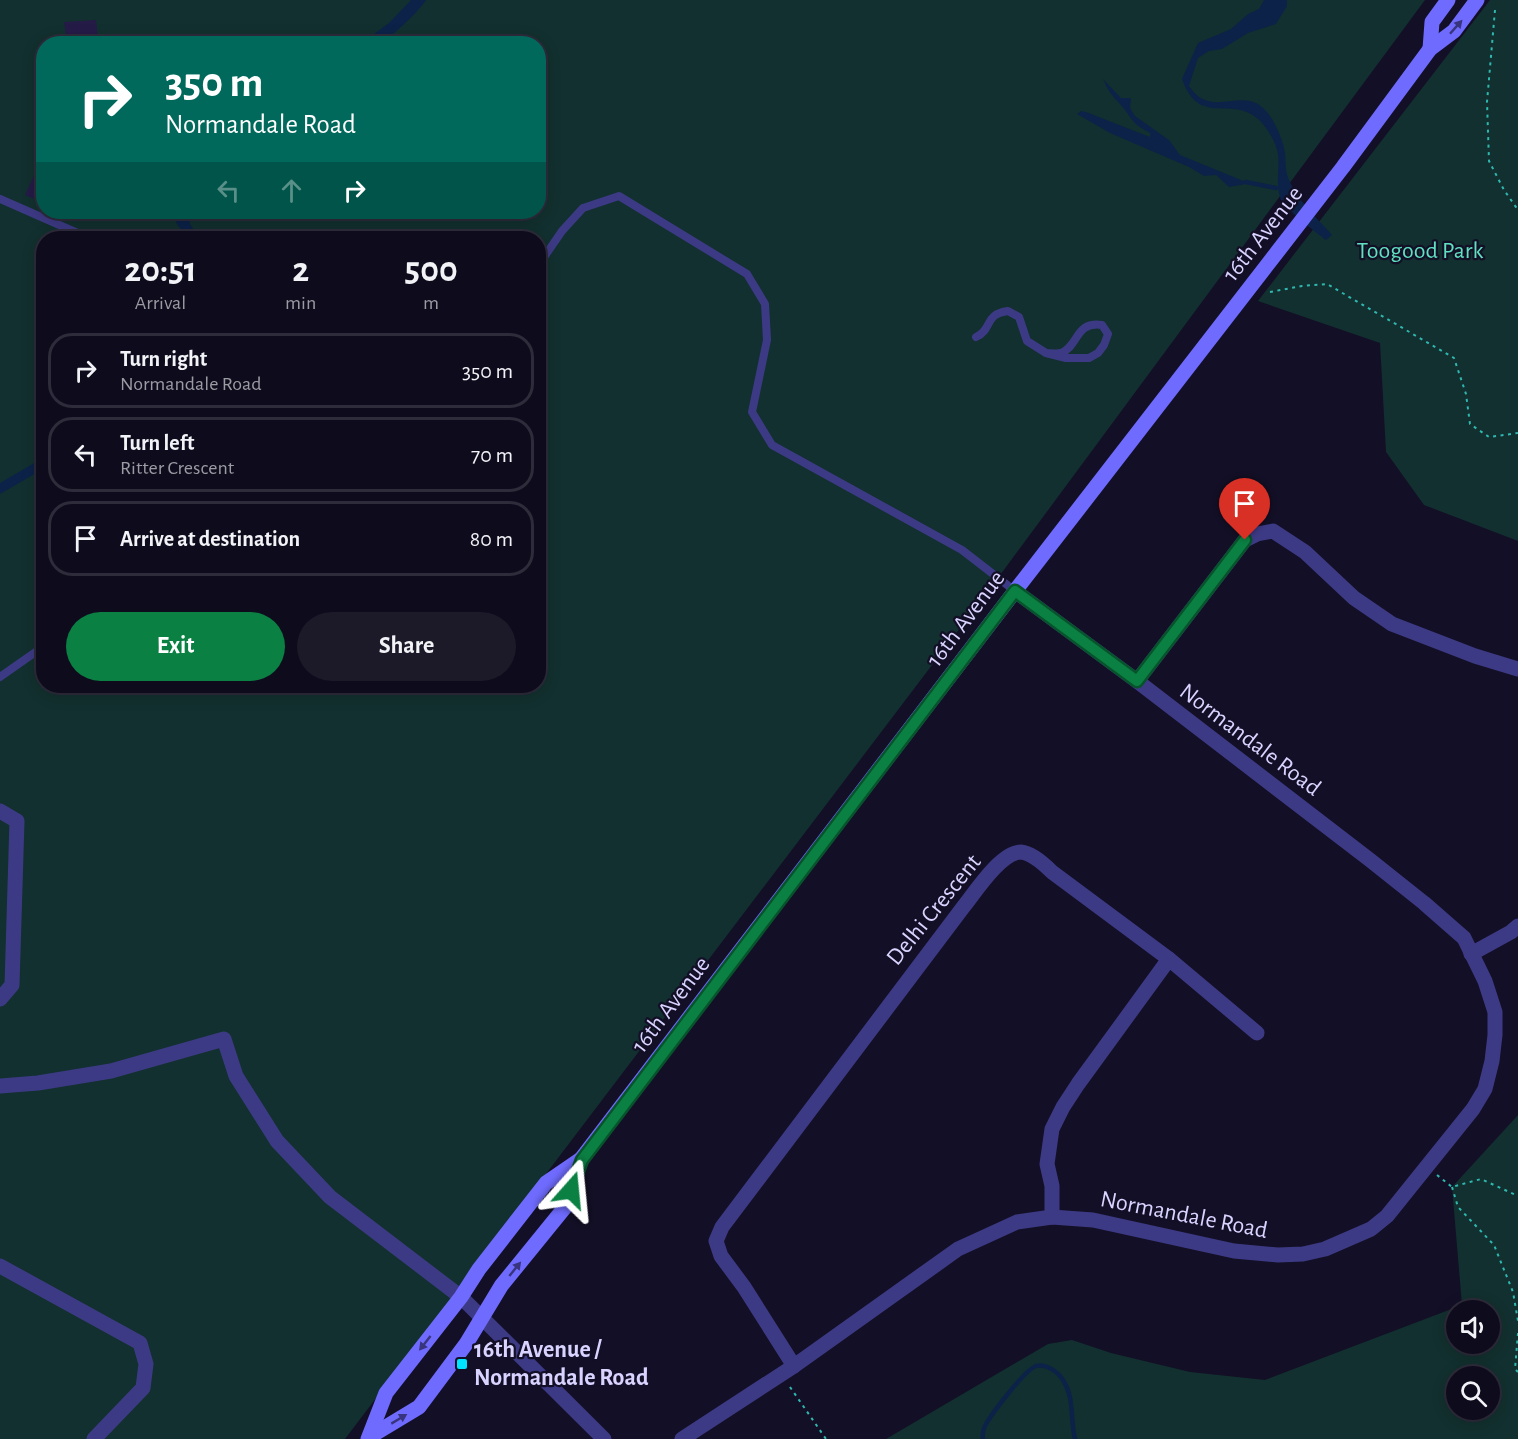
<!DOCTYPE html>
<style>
:root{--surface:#0e0b1c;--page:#1c1929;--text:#f1f3f6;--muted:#9b9ba3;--line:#2e2b3b;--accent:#0b8043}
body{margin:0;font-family:"Alegreya Sans",sans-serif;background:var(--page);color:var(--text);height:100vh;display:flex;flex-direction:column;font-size:22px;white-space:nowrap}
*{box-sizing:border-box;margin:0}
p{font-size:20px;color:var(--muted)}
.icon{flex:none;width:33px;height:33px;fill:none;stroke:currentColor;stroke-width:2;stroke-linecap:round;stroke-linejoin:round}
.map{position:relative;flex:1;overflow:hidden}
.sheet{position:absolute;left:36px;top:231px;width:510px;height:462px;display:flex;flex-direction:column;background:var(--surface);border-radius:24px;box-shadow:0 3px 15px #0003,0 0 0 2px var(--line)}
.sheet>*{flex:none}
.guide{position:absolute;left:36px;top:36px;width:510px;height:183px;border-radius:24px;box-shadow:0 3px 15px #0003,0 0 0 2px var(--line);background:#00695c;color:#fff;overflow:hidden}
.controls{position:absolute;left:1446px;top:1300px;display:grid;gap:12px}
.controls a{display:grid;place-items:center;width:54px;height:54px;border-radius:50%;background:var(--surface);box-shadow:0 3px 15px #0003,0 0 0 2px var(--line);font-size:30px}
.pin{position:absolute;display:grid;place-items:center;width:51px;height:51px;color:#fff;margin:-62px -26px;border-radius:50% 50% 50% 0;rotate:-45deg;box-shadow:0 0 6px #0007}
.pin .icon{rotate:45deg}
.me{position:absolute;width:66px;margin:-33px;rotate:18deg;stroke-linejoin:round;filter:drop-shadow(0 0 4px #0008)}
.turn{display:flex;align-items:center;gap:21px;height:126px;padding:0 30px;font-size:27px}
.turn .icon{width:78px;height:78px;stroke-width:2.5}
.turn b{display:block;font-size:42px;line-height:51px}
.lanes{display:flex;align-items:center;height:57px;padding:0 30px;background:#0003;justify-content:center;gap:30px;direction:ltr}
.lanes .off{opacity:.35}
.eta{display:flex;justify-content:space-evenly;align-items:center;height:102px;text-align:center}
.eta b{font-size:36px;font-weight:700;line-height:42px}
.action{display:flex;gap:12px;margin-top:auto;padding:12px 30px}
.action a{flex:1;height:69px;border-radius:36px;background:var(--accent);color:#fff;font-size:24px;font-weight:700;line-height:69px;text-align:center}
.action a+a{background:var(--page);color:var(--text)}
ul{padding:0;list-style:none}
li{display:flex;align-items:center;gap:18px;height:75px;margin:0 12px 9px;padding:0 18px;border:3px solid var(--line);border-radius:24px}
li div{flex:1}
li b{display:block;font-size:22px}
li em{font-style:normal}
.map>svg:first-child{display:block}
.green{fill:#12302f;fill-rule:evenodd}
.water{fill:#0c2248}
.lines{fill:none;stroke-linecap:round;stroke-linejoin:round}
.stream{stroke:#0c2248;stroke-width:4.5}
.building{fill:#241b47}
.path{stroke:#2fb8b0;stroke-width:2;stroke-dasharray:3 4.5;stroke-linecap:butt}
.lane{stroke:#3d3a85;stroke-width:8}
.street{stroke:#3d3a85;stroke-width:15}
.secondary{stroke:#6f6bff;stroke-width:15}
.oneway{fill:#38347d}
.route-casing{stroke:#07532c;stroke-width:15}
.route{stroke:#0b8043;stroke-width:10}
.poi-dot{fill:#00e5ff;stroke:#130f26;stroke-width:2}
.labels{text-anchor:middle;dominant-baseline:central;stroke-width:4.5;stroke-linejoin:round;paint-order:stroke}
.street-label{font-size:24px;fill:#d9d4ff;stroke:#130f26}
.park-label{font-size:24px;fill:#5fe0c0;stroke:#130f26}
.poi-label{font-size:24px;font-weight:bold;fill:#d9d4ff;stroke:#130f26;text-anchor:start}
</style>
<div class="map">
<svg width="1518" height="1439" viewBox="0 0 1518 1439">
<rect width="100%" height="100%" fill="#130f26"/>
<g class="green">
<path d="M 0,0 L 1425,0 L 995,582 L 345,1439 L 0,1439 ZM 44,44 L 538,44 L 538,212 L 44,212 ZM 44,238 L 538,238 L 538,686 L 44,686 Z"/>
<path d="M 1490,0 L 1518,0 L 1518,541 L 1424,505 L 1386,452 L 1380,343 L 1258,301 Z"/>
<path d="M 1518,1115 L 1518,1439 L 886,1439 L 1048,1344 L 1072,1340 L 1111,1353 L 1190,1372 L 1265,1380 L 1462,1305 L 1452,1187 ZM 1456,1311 L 1490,1311 L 1490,1344 L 1456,1344 ZM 1456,1377 L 1490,1377 L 1490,1410 L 1456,1410 Z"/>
</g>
<g class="water">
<path d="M 411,0 L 426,0 C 418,12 390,40 376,44 C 372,44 366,43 362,43 L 389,23 Z"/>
<path d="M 1264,0 L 1287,0 L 1287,6 L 1276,24 L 1248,33 L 1222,49 L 1209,51 L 1198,58 L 1189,86 C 1212,121 1243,84 1266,111 C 1275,121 1283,140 1285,153 C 1286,163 1285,171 1289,180 C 1298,201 1317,218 1332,235 L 1326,240 C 1317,233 1284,208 1281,200 C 1275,185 1280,169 1278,154 C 1276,142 1267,127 1258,119 C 1232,95 1199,128 1182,79 L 1198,43 L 1231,29 L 1248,14 L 1259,9 Z"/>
<path d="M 1103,79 L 1121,98 L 1131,98 L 1130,108 L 1135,116 L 1169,140 L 1180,155 L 1246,182 L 1246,184 L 1229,187 L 1216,175 L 1204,176 L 1189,167 L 1110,133 L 1077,114 L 1081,111 L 1086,112 L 1150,137 L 1150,133 C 1129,122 1133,118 1119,103 C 1110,93 1109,92 1103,79 Z"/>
<path d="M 174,212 L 188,212 L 190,224 L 199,238 L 190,238 C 182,230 173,223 174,212 Z"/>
<path d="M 43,458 L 43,469 L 0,494 L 0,483 Z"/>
</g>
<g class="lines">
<g class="stream">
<path d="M 1246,182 L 1276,188"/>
<path d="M 983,1439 C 982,1434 983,1430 985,1426 C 991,1414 1025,1370 1036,1366 C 1046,1363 1058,1372 1063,1380 C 1075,1399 1070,1420 1075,1439"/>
</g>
</g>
<g class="building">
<path d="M 96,20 L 99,44 L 67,44 L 64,22 Z"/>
<path d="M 44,154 L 44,203 L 25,195 Z"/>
</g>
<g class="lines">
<g class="path">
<path d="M 1495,10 L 1487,102 L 1489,161 L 1504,190 L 1518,210"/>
<path d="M 1270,292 L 1302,286 L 1327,284 L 1454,358 L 1466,394 L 1470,424 L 1489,437 L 1518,433"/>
<path d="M 1437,1175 L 1452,1187 L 1481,1179 L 1518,1196"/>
<path d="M 1452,1187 L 1458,1207 L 1494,1245 L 1513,1292 L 1518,1321"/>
<path d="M 1518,1333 L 1515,1369 L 1518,1372"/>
<path d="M 790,1387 L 826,1439"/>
</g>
<g class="lane">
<path d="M 0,199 L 89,238"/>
<path d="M 538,266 L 562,231 L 583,208 L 619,196 L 747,274 L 765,304 L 767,340 L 752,412 L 772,445 L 962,550 L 1015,591"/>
<path d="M 976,337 C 993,329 984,314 1008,311 L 1019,317 L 1027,341 L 1046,353 L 1066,358 L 1089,358 L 1098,353 L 1104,345 L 1108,334 L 1102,325 C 1075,321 1079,346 1061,353 C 1057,354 1050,353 1046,353"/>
<path d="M 0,677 L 37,651 L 44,650"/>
</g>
<g class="street">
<path d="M 1137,681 L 1245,540 L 1257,534 L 1273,531 L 1305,552 L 1354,598 L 1392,624 L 1475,656 L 1518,669"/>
<path d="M 0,811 L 17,821 L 12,985 L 0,999"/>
<path d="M 1471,954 L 1511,932 L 1518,926"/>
<path d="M 0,1086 L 38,1083 L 111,1071 L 224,1039 L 236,1076 L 277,1141 L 330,1197 L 461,1297 L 604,1439"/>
<path d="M 1052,1217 L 1052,1186 L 1047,1164 L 1052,1129 L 1063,1107 L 1078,1084 L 1169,959"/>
<path d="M 0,1266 L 140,1343 L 146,1364 L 143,1388 L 94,1439"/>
<path d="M 794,1366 L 744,1287 L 721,1256 L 716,1241 L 722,1227 L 964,906 C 976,891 1001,852 1021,852 C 1032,853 1045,865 1052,872 L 1169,959 L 1257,1033"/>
<path d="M 682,1439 L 794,1366 L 958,1249 L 1017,1222 L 1052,1217 L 1093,1220 L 1234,1251 L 1278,1255 L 1303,1254 L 1325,1249 L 1371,1229 L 1387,1216 L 1473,1109 L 1485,1089 L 1492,1061 L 1495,1035 L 1495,1012 L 1485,981 L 1464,938 L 1424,903 L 1370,860 L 1137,681 L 1015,591"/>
</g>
<g class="secondary">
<path d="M 1430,49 L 1432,22 L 1448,0"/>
<path d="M 371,1436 L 419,1407 L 466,1344 L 501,1286 L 566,1206 L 581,1159"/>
<path d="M 368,1439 L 386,1393 L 461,1297 L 479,1269 L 546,1183 L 581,1159 L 1015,591 L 1343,167 L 1430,49 L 1454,31 L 1477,0"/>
</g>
</g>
<defs><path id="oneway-solid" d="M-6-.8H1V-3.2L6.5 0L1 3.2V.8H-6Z" transform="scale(1.5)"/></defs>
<g class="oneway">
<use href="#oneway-solid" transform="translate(1456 27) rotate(-48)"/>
<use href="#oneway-solid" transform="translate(515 1269) rotate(-51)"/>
<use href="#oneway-solid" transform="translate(425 1343) rotate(128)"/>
<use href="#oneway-solid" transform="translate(399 1419) rotate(-31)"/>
</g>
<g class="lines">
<g class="route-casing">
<path id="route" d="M 571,1190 L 582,1160 L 1015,591 L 1137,681 L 1245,540"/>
</g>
<use href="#route" class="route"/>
</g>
<rect class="poi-dot" x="456" y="1358" width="12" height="12" rx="3"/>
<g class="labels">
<g class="street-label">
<text transform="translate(1263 234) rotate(-52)">16th Avenue</text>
<text transform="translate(966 619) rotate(-53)">16th Avenue</text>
<text transform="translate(1250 740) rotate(37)">Normandale Road</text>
<text transform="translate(934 910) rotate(-51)">Delhi Crescent</text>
<text transform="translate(671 1005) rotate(-53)">16th Avenue</text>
<text transform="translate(1184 1215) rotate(11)">Normandale Road</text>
</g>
<g class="park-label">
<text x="1420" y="251">Toogood Park</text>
</g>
<g class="poi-label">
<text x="474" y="1350">16th Avenue /<tspan x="474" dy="28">Normandale Road</tspan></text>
</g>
</g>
</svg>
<div class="controls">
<a><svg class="icon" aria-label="sound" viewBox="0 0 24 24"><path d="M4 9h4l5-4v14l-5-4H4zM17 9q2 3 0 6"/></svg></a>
<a><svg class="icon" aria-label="search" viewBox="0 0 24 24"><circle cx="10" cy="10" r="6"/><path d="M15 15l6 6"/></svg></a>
</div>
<div class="pin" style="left:1245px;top:540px;background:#d93025"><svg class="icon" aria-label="arrive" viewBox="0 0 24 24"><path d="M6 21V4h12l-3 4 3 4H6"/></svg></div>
<svg class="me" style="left:571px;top:1190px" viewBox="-20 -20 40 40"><path d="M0-17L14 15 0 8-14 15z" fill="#0b8043" stroke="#fff" stroke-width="4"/></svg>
<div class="guide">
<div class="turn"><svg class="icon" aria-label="right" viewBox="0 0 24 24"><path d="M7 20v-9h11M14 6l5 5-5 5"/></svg><div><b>350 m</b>Normandale Road</div></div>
<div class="lanes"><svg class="icon off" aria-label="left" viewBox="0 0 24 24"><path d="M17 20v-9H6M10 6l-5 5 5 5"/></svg><svg class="icon off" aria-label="ahead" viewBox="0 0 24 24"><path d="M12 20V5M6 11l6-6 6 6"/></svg><svg class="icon" aria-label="right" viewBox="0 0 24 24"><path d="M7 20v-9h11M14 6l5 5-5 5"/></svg></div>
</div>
<section class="sheet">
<div class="eta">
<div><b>20:51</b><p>Arrival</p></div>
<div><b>2</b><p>min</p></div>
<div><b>500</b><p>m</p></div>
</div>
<ul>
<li><svg class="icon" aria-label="right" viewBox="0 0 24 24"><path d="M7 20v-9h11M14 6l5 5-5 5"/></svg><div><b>Turn right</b><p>Normandale Road</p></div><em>350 m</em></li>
<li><svg class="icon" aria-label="left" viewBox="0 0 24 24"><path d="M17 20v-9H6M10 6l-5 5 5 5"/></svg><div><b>Turn left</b><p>Ritter Crescent</p></div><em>70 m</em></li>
<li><svg class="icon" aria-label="arrive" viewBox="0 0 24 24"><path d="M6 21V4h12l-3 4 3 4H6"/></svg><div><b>Arrive at destination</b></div><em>80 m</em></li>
</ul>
<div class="action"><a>Exit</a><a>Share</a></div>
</section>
</div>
